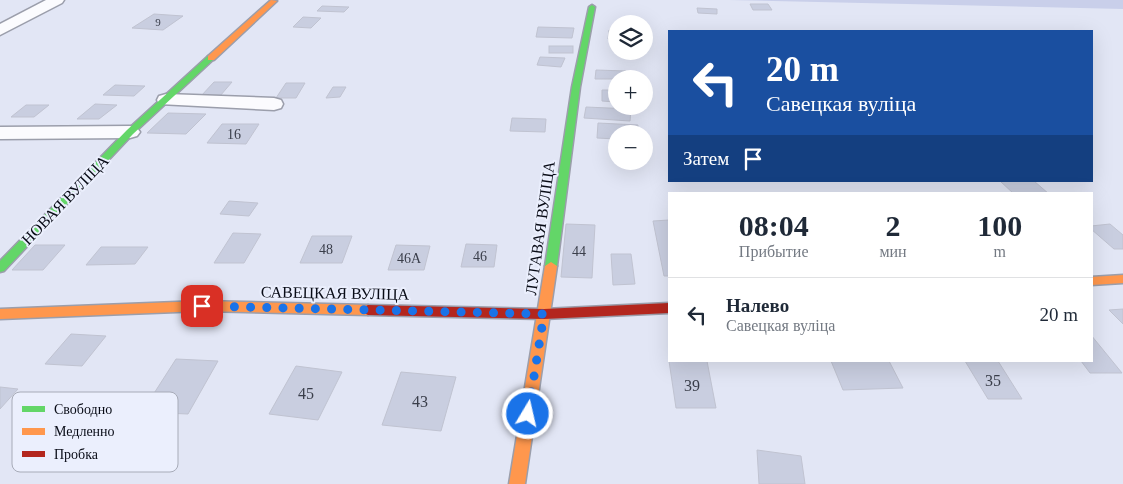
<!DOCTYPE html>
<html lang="ru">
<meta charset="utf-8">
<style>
:root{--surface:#fff;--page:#f2f2f3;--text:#1f2937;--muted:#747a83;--line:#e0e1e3}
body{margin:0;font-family:"Times New Roman",serif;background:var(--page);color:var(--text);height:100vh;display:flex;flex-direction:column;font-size:19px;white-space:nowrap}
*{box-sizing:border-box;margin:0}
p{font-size:16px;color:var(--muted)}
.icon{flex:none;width:28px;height:28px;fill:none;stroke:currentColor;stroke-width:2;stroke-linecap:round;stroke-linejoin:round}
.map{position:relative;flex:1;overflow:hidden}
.sheet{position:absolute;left:668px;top:192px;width:425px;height:170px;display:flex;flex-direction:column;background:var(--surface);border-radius:0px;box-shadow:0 5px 20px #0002}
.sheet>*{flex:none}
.hud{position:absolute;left:668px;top:30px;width:425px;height:152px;border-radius:0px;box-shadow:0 5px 20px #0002;background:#1a4fa0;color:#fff;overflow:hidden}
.tools{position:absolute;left:608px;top:15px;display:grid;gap:10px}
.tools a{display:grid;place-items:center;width:45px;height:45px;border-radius:50%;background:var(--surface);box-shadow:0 5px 20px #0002;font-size:25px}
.pin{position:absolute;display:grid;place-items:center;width:42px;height:42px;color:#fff;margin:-21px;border-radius:10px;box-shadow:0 2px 8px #0006}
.me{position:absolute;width:55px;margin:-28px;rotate:9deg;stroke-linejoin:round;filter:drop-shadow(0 0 4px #0008)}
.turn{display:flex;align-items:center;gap:18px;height:105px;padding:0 15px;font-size:22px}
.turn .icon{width:65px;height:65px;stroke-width:2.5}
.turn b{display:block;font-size:35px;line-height:42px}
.then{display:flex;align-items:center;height:48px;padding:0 15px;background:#0003;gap:10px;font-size:19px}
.eta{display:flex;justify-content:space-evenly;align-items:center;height:85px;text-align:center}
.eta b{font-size:30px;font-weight:600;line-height:35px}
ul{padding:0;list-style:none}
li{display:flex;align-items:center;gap:15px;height:75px;padding:0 15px;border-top:1px solid var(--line)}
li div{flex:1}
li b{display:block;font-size:19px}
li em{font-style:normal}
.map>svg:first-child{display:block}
.green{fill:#c9cfea}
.building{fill:#c9cee0;stroke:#c0c3d1}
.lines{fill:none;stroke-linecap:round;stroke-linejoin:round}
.street-casing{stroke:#9b9eab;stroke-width:3}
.fast-casing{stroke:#9b9eab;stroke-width:3}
.slow-casing{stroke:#9b9eab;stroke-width:3}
.jam-casing{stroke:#9b9eab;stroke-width:3}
.street{fill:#fbfbfe;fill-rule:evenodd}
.fast{fill:#63d668;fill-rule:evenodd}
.slow{fill:#ff974d;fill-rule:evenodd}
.jam{fill:#b3261e;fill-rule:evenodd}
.route{stroke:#1a73e8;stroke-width:9;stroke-dasharray:0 16.2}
.labels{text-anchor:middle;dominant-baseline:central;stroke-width:4;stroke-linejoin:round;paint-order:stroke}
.far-number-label{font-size:11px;fill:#3a3e4a}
.number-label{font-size:14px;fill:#3a3e4a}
.street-label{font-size:16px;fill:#080b16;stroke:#ebeffd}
.near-number-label{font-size:16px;fill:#3a3e4a}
.key{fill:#ebeffd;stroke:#a7abb8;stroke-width:1}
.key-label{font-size:14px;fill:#080b16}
</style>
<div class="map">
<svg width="1123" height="484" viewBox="0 0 1123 484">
<rect width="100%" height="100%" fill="#e2e6f5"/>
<path class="green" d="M 729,0 L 1123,0 L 1123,9 Z"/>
<g class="building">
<path d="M 750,4 L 768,4 L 772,10 L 753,10 Z"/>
<path d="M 322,6 L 349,7 L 344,12 L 317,11 Z"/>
<path d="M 697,8 L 717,9 L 717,14 L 698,13 Z"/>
<path d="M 154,14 L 183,16 L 163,30 L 132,28 Z"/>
<path d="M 303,17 L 321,18 L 311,28 L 293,27 Z"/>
<path d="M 538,27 L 574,28 L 572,38 L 536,37 Z"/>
<path d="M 609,30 L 616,30 L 616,39 L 608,39 Z"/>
<rect x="549" y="46" width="24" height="7"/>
<path d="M 540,57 L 565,58 L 561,67 L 537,65 Z"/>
<path d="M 596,70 L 626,71 L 626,79 L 595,79 Z"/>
<path d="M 214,82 L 232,82 L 220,96 L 201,96 Z"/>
<path d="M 286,83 L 305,83 L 296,98 L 276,98 Z"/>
<path d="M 115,85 L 145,86 L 134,96 L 103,95 Z"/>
<path d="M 333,87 L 346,87 L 340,97 L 326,98 Z"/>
<path d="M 602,90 L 616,90 L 616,102 L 602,101 Z"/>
<path d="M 95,104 L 117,105 L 99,119 L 77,119 Z"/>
<path d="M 26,105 L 49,105 L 34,117 L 11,117 Z"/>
<path d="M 586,107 L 631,109 L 630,121 L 584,118 Z"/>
<path d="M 168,113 L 206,114 L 186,134 L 147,133 Z"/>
<path d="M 512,118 L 546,119 L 545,132 L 510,131 Z"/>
<path d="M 598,123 L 638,125 L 638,134 L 616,134 L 616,139 L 597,138 Z"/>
<path d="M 222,124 L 259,124 L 246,144 L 207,143 Z"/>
<path d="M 1000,181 L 1034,181 L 1049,194 L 1014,194 Z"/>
<path d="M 229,201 L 258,203 L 249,216 L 220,214 Z"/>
<path d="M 669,220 L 669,276 L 664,276 L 653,221 Z"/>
<path d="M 566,224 L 595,225 L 592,278 L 561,277 Z"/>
<path d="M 1110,224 L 1123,235 L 1123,249 L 1114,249 L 1091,229 L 1091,226 Z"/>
<path d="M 233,233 L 261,234 L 244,263 L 214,263 Z"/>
<path d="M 312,236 L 352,236 L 342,263 L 300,263 Z"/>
<path d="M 466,244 L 497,245 L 494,267 L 461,267 Z"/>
<path d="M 35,245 L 65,245 L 43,270 L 12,270 Z"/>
<path d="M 396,245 L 430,246 L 424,270 L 388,270 Z"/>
<path d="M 101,247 L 148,247 L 135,264 L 86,265 Z"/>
<path d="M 611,254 L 631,254 L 635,284 L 613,285 Z"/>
<path d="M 1123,309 L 1123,324 L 1109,310 Z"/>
<path d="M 71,334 L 106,336 L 82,366 L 45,364 Z"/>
<path d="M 1091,335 L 1122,373 L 1090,373 L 1081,361 L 1091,361 Z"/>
<path d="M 176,359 L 218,361 L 188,414 L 142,412 Z"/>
<path d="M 669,361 L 707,361 L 716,408 L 676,408 Z"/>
<path d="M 831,361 L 889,361 L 903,388 L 843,390 Z"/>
<path d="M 965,361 L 998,361 L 1022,399 L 988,399 Z"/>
<path d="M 296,366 L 342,372 L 318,420 L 269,414 Z"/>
<path d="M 401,372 L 456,377 L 441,431 L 382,425 Z"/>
<path d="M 0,387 L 18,389 L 0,409 Z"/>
<path d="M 757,450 L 801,456 L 805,484 L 759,484 Z"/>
</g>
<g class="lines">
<g class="street-casing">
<g id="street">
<path d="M 46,0 L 64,0 L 62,3 L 0,35 L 0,24 Z"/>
<path d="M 166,94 L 274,98 L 281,100 L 283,104 L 281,108 L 274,110 L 159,104 L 157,100 L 159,96 Z"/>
<path d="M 130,126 L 137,128 L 140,132 L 137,136 L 130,138 L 0,139 L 0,127 Z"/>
</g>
</g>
<g class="fast-casing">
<g id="fast">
<path d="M 592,5 L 595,7 L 580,87 L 557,266 L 551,270 L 545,266 L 572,87 L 589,7 Z"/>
<path d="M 208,56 L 215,58 L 133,134 L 4,271 L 0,272 L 0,261 L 127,130 Z"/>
</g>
</g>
<g class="slow-casing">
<g id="slow">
<path d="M 271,0 L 277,1 L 214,60 L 208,60 L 208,56 Z"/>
<path d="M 551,262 L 557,266 L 525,484 L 509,484 L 545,266 Z"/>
<path d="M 1123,275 L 1123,283 L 1091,285 L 1091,277 Z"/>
<path d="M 202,301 L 368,305 L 372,307 L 374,310 L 372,313 L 368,315 L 202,311 L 0,319 L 0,309 Z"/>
</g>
</g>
<g class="jam-casing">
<path id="jam" d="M 669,303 L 669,313 L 544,319 L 368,315 L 364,313 L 362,310 L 364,307 L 368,305 L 544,309 Z"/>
</g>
<use href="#street" class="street"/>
<use href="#fast" class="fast"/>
<use href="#slow" class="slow"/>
<use href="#jam" class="jam"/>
</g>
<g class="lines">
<path class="route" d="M 202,306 L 544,314 L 528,414"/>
</g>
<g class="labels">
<g class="far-number-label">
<text x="158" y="22">9</text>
</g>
<g class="number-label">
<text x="234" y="134">16</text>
<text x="326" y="249">48</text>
<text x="579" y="251">44</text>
<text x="480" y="256">46</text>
<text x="409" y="258">46А</text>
</g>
<g class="street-label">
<text transform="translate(65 200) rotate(-46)">НОВАЯ ВУЛІЦА</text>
<text transform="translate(540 228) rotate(-82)">ЛУГАВАЯ ВУЛІЦА</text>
<text transform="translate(335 293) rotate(1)">САВЕЦКАЯ ВУЛІЦА</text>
</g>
<g class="near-number-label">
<text x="993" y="380">35</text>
<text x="692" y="385">39</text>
<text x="306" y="393">45</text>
<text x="420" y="401">43</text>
</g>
</g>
<rect x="12" y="392" width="166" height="80" rx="8" class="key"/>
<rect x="22" y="406" width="23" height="6" fill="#63d668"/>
<rect x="22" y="428" width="23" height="7" fill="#ff974d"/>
<rect x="22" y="451" width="23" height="6" fill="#b3261e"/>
<g class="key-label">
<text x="54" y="414">Свободно</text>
<text x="54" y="436">Медленно</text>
<text x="54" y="459">Пробка</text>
</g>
</svg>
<div class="tools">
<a><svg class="icon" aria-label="layers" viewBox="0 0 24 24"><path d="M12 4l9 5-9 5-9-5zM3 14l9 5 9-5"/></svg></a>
<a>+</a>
<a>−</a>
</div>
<div class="pin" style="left:202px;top:306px;background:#d93025"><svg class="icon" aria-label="arrive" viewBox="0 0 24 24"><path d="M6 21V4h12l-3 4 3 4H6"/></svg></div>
<svg class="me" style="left:528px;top:414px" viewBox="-20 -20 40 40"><circle r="17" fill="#1a73e8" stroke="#fff" stroke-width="3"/><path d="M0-11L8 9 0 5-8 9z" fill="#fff"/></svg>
<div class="hud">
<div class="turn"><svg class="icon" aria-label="left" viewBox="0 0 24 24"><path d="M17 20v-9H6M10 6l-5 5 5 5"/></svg><div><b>20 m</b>Савецкая вуліца</div></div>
<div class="then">Затем<svg class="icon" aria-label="arrive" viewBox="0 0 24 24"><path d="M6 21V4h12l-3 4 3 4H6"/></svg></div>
</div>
<section class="sheet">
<div class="eta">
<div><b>08:04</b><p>Прибытие</p></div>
<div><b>2</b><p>мин</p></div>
<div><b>100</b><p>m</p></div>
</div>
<ul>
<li><svg class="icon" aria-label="left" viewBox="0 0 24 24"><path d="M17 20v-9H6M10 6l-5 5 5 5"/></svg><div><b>Налево</b><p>Савецкая вуліца</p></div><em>20 m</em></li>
</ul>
</section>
</div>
